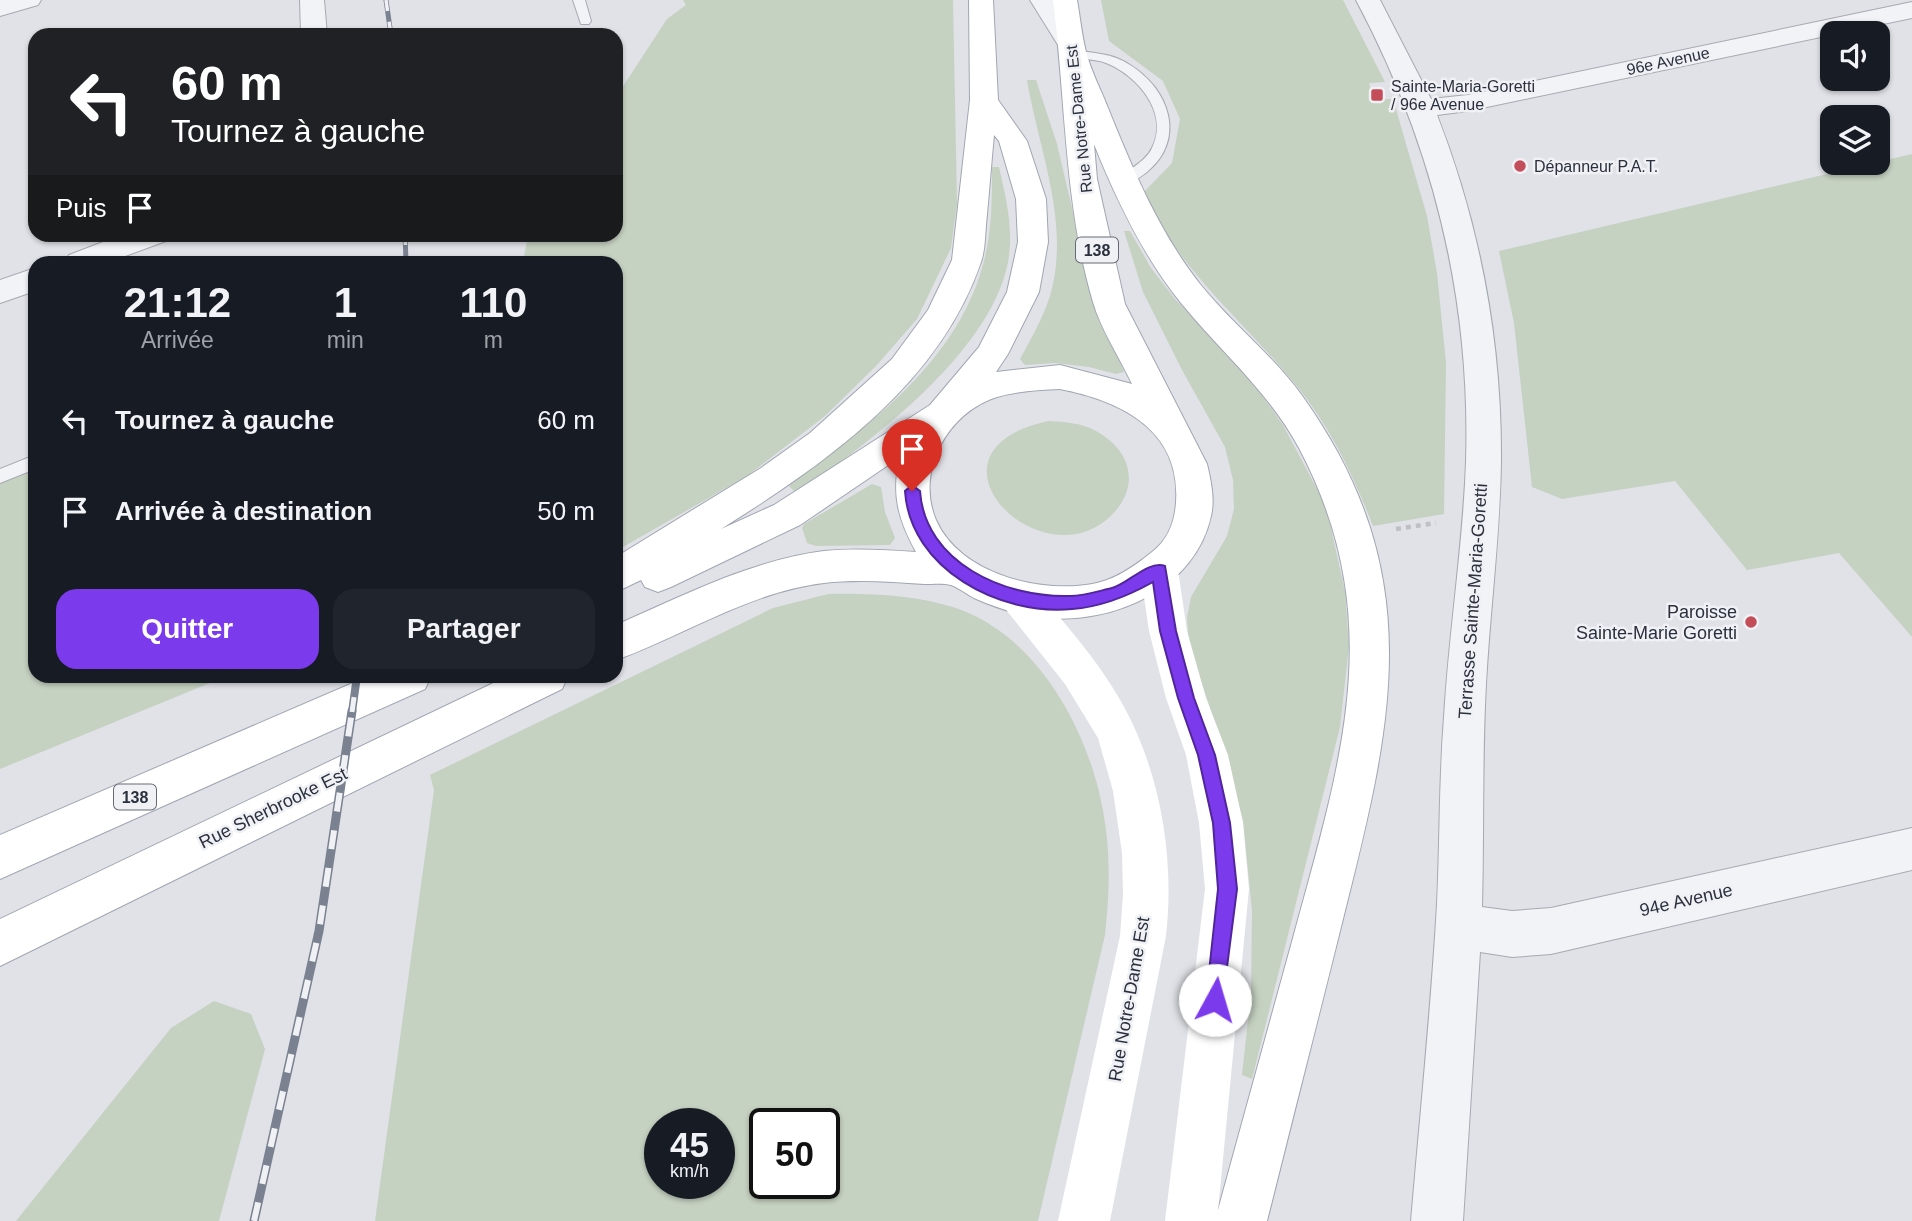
<!DOCTYPE html>
<html lang="fr">
<meta charset="utf-8">
<style>
:root{--surface:#171b24;--page:#20242c;--text:#f1f3f6;--muted:#9ea1a6;--accent:#7c3aed}
body{margin:0;font-family:Helvetica,sans-serif;background:var(--page);color:var(--text);height:100vh;display:flex;flex-direction:column;font-size:26px;white-space:nowrap}
*{box-sizing:border-box;margin:0}
p{font-size:23px;color:var(--muted)}
.icon{flex:none;width:38px;height:38px;fill:none;stroke:currentColor;stroke-width:2;stroke-linecap:round;stroke-linejoin:round}
.map{position:relative;flex:1;overflow:hidden}
.panel{position:absolute;left:28px;top:256px;width:595px;height:427px;display:flex;flex-direction:column;background:var(--surface);border-radius:21px;box-shadow:0 2px 5px #0004}
.panel>*{flex:none}
.guide{position:absolute;left:28px;top:28px;width:595px;height:214px;border-radius:21px;box-shadow:0 2px 5px #0004;background:#202124;color:#fff;overflow:hidden}
.fabs{position:absolute;left:1820px;top:21px;display:grid;gap:14px}
.fabs a{display:grid;place-items:center;width:70px;height:70px;border-radius:14px;background:var(--surface);box-shadow:0 2px 5px #0004;font-size:35px}
.speed{position:absolute;left:644px;top:1108px;display:flex;gap:14px;font-size:35px;font-weight:700;text-align:center}
.speed>*{display:grid;place-content:center;width:91px;height:91px;border-radius:50%;background:var(--surface);box-shadow:0 2px 5px #0004;line-height:1}
.speed small{font-size:18px;font-weight:400}
.speed .limit{border:4px solid #111;border-radius:10px;background:#fff;color:#111}
.pin{position:absolute;display:grid;place-items:center;width:60px;height:60px;color:#fff;margin:-72px -30px;border-radius:50% 50% 50% 0;rotate:-45deg;box-shadow:0 0 7px #0007}
.pin .icon{rotate:45deg}
.me{position:absolute;width:77px;margin:-38px;rotate:6deg;stroke-linejoin:round;filter:drop-shadow(0 0 5px #0008)}
.turn{display:flex;align-items:center;gap:24px;height:147px;padding:0 28px;font-size:32px}
.turn .icon{width:91px;height:91px;stroke-width:2.5}
.turn b{display:block;font-size:49px;line-height:60px}
.then{display:flex;align-items:center;height:66px;padding:0 28px;background:#0003;gap:14px;font-size:26px}
.eta{display:flex;justify-content:space-evenly;align-items:center;height:119px;text-align:center}
.eta b{font-size:42px;font-weight:800;line-height:49px}
.button{display:flex;gap:14px;margin-top:auto;padding:14px 28px}
.button a{flex:1;height:80px;border-radius:21px;background:var(--accent);color:#fff;font-size:28px;font-weight:800;line-height:80px;text-align:center}
.button a+a{background:var(--page);color:var(--text)}
ul{padding:0;list-style:none}
li{display:flex;align-items:center;gap:21px;height:91px;padding:0 28px}
li div{flex:1}
li b{display:block;font-size:26px}
li em{font-style:normal}
.map>svg:first-child{display:block}
.green{fill:#c5d1c1;fill-rule:evenodd}
.lines{fill:none;stroke-linecap:round;stroke-linejoin:round}
.lane-casing{stroke:#a6a9b1;stroke-width:2}
.street-casing{stroke:#a6a9b1;stroke-width:2}
.primary-casing{stroke:#a0a6b2;stroke-width:2}
.path{stroke:#bec0c6;stroke-width:4.5;stroke-dasharray:5 5;stroke-linecap:butt}
.lane{fill:#f2f3f6;fill-rule:evenodd}
.street{fill:#f2f3f6;fill-rule:evenodd}
.secondary{fill:#fff;fill-rule:evenodd}
.primary{fill:#fff;fill-rule:evenodd}
.rail-far2-casing{stroke:#7a8190;stroke-width:5}
.rail-far1-casing{stroke:#7a8190;stroke-width:8}
.rail-casing{stroke:#7a8190;stroke-width:9}
.rail-far2{stroke:#eff1f5;stroke-width:3.5;stroke-dasharray:11;stroke-linecap:butt}
.rail-far1{stroke:#eff1f5;stroke-width:5;stroke-dasharray:15;stroke-linecap:butt}
.rail{stroke:#eff1f5;stroke-width:6;stroke-dasharray:19;stroke-linecap:butt}
.route{fill:#7c3aed;stroke:#51269a;stroke-width:2}
.poi-dot{fill:#c34e5a;stroke:#eff1f5;stroke-width:2.5}
.labels{text-anchor:middle;dominant-baseline:central;stroke-width:5;stroke-linejoin:round;paint-order:stroke}
.far-street-label{font-size:16px;fill:#2a303d;stroke:#eff1f5}
.far-poi-label{font-size:16px;fill:#2a303d;stroke:#eff1f5;text-anchor:start}
.shield{fill:#eff1f5;stroke:#656a74;stroke-width:2}
.shield-label{font-size:16px;font-weight:bold;fill:#2a303d}
.street-label{font-size:18px;fill:#2a303d;stroke:#eff1f5}
.poi-label{font-size:18px;fill:#2a303d;stroke:#eff1f5;text-anchor:end}
</style>
<div class="map">
<svg width="1912" height="1221" viewBox="0 0 1912 1221">
<rect width="100%" height="100%" fill="#e0e2e7"/>
<g class="green">
<path d="M 683,0 L 953,0 L 957,204 L 951,248 L 917,319 L 877,365 L 825,416 L 747,476 L 616,551 L 616,262 L 523,262 L 528,235 L 616,234 L 616,97 L 667,19 L 686,5 Z"/>
<path d="M 1101,0 L 1343,0 L 1385,82 L 1369,83 L 1373,99 L 1393,99 L 1427,216 L 1437,273 L 1446,363 L 1444,514 L 1373,526 C 1353,475 1331,428 1296,385 C 1241,318 1182,274 1143,193 L 1172,163 L 1180,119 L 1163,81 L 1109,41 Z"/>
<path d="M 1027,80 L 1036,80 L 1057,144 L 1091,289 L 1124,372 L 1116,374 L 1089,367 L 1055,363 L 1025,365 L 1020,359 C 1031,339 1043,318 1050,296 C 1071,224 1039,151 1027,80 Z"/>
<path d="M 1912,154 L 1912,637 L 1839,553 L 1747,570 L 1675,481 L 1562,499 L 1532,487 L 1514,323 L 1499,251 Z"/>
<path d="M 992,167 L 999,167 C 1006,199 1014,228 1008,262 C 991,352 869,444 796,493 L 789,486 C 864,429 955,364 982,268 C 992,235 992,202 992,167 Z"/>
<path d="M 1124,231 L 1130,231 L 1151,268 L 1175,299 L 1259,391 L 1283,425 L 1326,506 L 1345,591 L 1349,646 L 1340,727 L 1252,1079 L 1242,1075 L 1251,993 L 1252,911 L 1243,820 L 1221,741 L 1189,645 L 1187,618 L 1191,597 L 1227,536 L 1234,509 L 1233,480 L 1225,447 L 1182,370 L 1143,292 Z"/>
<path d="M 1049,421 C 1065,422 1082,423 1096,431 C 1136,453 1140,493 1105,521 C 1032,577 913,449 1049,421 Z"/>
<path d="M 35,466 L 35,676 L 227,676 L 0,769 L 0,479 Z"/>
<path d="M 872,484 L 881,487 L 885,512 L 895,538 L 890,545 L 816,546 L 807,543 L 802,528 L 804,524 Z"/>
<path d="M 828,594 C 871,593 915,595 956,608 C 1035,635 1085,724 1101,801 C 1111,846 1110,890 1105,935 L 1038,1221 L 375,1221 L 434,790 L 430,775 L 773,608 ZM 660,1124 L 719,1124 L 719,1183 L 660,1183 ZM 765,1124 L 824,1124 L 824,1183 L 765,1183 Z"/>
<path d="M 214,1001 L 251,1014 L 265,1049 L 219,1221 L 16,1221 L 171,1028 Z"/>
</g>
<g class="lines">
<g class="lane-casing">
<g id="lane">
<path d="M 573,0 L 585,0 L 591,21 L 589,24 L 581,24 Z"/>
<path d="M 1073,50 C 1093,53 1112,53 1130,65 C 1169,89 1187,139 1147,172 C 1140,177 1133,183 1124,186 L 1117,181 C 1127,169 1145,163 1152,148 C 1170,113 1137,75 1106,63 C 1094,58 1081,60 1068,57 L 1068,51 Z"/>
<path d="M 35,455 L 35,469 L 0,483 L 0,469 Z"/>
</g>
</g>
<g class="street-casing">
<g id="street">
<path d="M 0,0 L 41,0 L 38,5 L 0,16 Z"/>
<path d="M 300,0 L 324,0 L 327,35 L 301,35 Z"/>
<path d="M 1030,0 L 1054,0 L 1085,47 L 1081,53 L 1072,55 L 1063,53 Z"/>
<path d="M 1356,0 L 1380,0 L 1431,99 L 1468,95 L 1912,2 L 1912,18 L 1468,111 L 1437,115 C 1480,225 1502,343 1501,462 C 1500,536 1490,610 1486,684 C 1482,758 1484,832 1482,907 L 1512,911 L 1551,908 L 1912,828 L 1912,870 L 1551,954 L 1512,957 L 1480,952 L 1463,1221 L 1411,1221 C 1420,1115 1431,1010 1437,904 C 1440,841 1439,779 1444,717 C 1449,631 1463,547 1466,462 C 1471,297 1433,145 1356,0 Z"/>
<path d="M 124,234 L 170,234 L 166,241 L 109,262 L 65,262 L 69,255 Z"/>
<path d="M 35,268 L 35,291 L 0,303 L 0,280 Z"/>
</g>
</g>
<g class="primary-casing">
<g id="primary">
<path d="M 969,0 L 993,0 L 998,100 L 1027,141 L 1046,199 L 1048,242 L 1039,292 L 1008,354 L 996,372 L 1060,365 L 1132,384 C 1120,358 1101,330 1093,302 C 1064,204 1066,101 1053,0 L 1077,0 C 1080,17 1082,36 1086,52 C 1091,71 1101,90 1108,108 C 1133,170 1159,232 1200,284 C 1232,324 1273,355 1303,397 C 1433,580 1390,731 1340,931 C 1316,1028 1291,1124 1267,1221 L 1215,1221 C 1241,1127 1267,1032 1293,938 C 1340,764 1390,620 1299,448 C 1269,392 1221,352 1181,303 C 1143,256 1116,199 1094,144 L 1097,179 L 1125,304 L 1207,464 C 1211,481 1215,499 1211,516 C 1195,589 1114,624 1045,618 C 1022,616 996,608 974,598 C 967,594 959,588 951,585 C 944,583 933,584 925,584 C 891,582 858,579 824,583 C 749,592 685,635 616,660 L 616,625 C 682,596 752,560 824,551 C 855,548 886,550 916,552 C 898,519 891,494 900,457 L 800,525 L 671,587 L 658,592 L 645,587 L 641,580 L 616,592 L 616,557 L 761,468 L 810,433 L 892,359 L 928,310 L 952,260 L 970,100 ZM 994,135 L 999,141 L 1016,199 L 1018,242 L 1007,292 L 979,347 L 930,405 L 774,505 L 721,529 C 826,463 939,385 981,262 C 985,251 985,237 986,225 C 989,195 991,165 994,135 ZM 1060,389 C 1121,401 1181,430 1176,502 C 1175,521 1168,540 1152,552 C 1136,565 1118,578 1097,583 C 1044,595 960,575 936,520 C 915,471 948,412 997,397 C 1017,391 1039,390 1060,389 Z"/>
<path d="M 369,676 L 431,676 L 425,689 L 0,879 L 0,835 Z"/>
<path d="M 508,676 L 568,676 L 562,689 L 0,966 L 0,919 Z"/>
</g>
</g>
<path class="path" d="M 1396,529 L 1436,523"/>
<use href="#lane" class="lane"/>
<use href="#street" class="street"/>
<g class="secondary">
<path d="M 1159,554 L 1172,559 L 1178,570 L 1187,631 L 1206,698 L 1228,755 L 1243,823 L 1249,889 L 1217,1221 L 1165,1221 L 1205,889 L 1199,823 L 1186,755 L 1166,698 L 1149,631 L 1140,570 L 1146,559 Z"/>
<path d="M 1021,583 L 1035,587 C 1064,623 1096,658 1119,698 C 1160,768 1175,856 1166,936 L 1110,1221 L 1058,1221 L 1120,936 L 1123,894 L 1122,853 L 1113,791 L 1098,738 L 1065,684 L 1007,611 L 1002,599 L 1007,587 Z"/>
</g>
<use href="#primary" class="primary"/>
<g class="rail-far2-casing">
<g id="rail-far2">
<path d="M 386,0 L 391,35"/>
<path d="M 405,234 L 406,262"/>
</g>
</g>
<g class="rail-far1-casing">
<path id="rail-far1" d="M 352,712 L 357,676"/>
</g>
<g class="rail-casing">
<path id="rail" d="M 254,1221 L 319,931 L 352,711"/>
</g>
<use href="#rail-far2" class="rail-far2"/>
<use href="#rail-far1" class="rail-far1"/>
<use href="#rail" class="rail"/>
</g>
<path class="route" d="M 912,485 L 920,491 C 925,563 1005,598 1070,596 C 1084,596 1099,591 1112,588 C 1128,584 1148,560 1165,566 L 1176,631 L 1194,698 L 1215,755 L 1230,823 L 1237,889 L 1222,1006 L 1215,1009 L 1208,1006 L 1206,1000 L 1218,889 L 1213,823 L 1198,755 L 1178,698 L 1160,631 L 1153,582 C 1128,596 1102,607 1072,609 C 1000,616 910,569 905,491 Z"/>
<g class="poi-dot">
<rect x="1370" y="88" width="14" height="14" rx="3.5"/>
<circle cx="1520" cy="166" r="7"/>
<circle cx="1751" cy="622" r="7"/>
</g>
<g class="labels">
<g class="far-street-label">
<text transform="translate(1668 61) rotate(-12)">96e Avenue</text>
<text transform="translate(1079 119) rotate(-96)">Rue Notre-Dame Est</text>
</g>
<g class="far-poi-label">
<text x="1391" y="86">Sainte-Maria-Goretti<tspan x="1391" dy="18">/ 96e Avenue</tspan></text>
<text x="1534" y="166">Dépanneur P.A.T.</text>
</g>
<g class="shield">
<rect x="1076" y="237.5" width="42" height="25" rx="5"/>
<rect x="114" y="784.5" width="42" height="25" rx="5"/>
</g>
<g class="shield-label">
<text x="1097" y="250">138</text>
<text x="135" y="797">138</text>
</g>
<g class="street-label">
<text transform="translate(1473 601) rotate(-86)">Terrasse Sainte-Maria-Goretti</text>
<text transform="translate(273 808) rotate(-26)">Rue Sherbrooke Est</text>
<text transform="translate(1686 900) rotate(-13)">94e Avenue</text>
<text transform="translate(1129 999) rotate(-80)">Rue Notre-Dame Est</text>
</g>
<g class="poi-label">
<text x="1737" y="612">Paroisse<tspan x="1737" dy="21">Sainte-Marie Goretti</tspan></text>
</g>
</g>
</svg>
<div class="fabs">
<a><svg class="icon" aria-label="sound" viewBox="0 0 24 24"><path d="M4 9h4l5-4v14l-5-4H4zM17 9q2 3 0 6"/></svg></a>
<a><svg class="icon" aria-label="layers" viewBox="0 0 24 24"><path d="M12 4l9 5-9 5-9-5zM3 14l9 5 9-5"/></svg></a>
</div>
<div class="speed"><div>45<small>km/h</small></div><div class="limit">50</div></div>
<div class="pin" style="left:912px;top:491px;background:#d93025"><svg class="icon" aria-label="arrive" viewBox="0 0 24 24"><path d="M6 21V4h12l-3 4 3 4H6"/></svg></div>
<svg class="me" style="left:1215px;top:1000px" viewBox="-20 -20 40 40"><circle r="19" fill="#fff"/><path d="M0-13L10 11 0 6-10 11z" fill="#7c3aed"/></svg>
<div class="guide">
<div class="turn"><svg class="icon" aria-label="left" viewBox="0 0 24 24"><path d="M17 20v-9H6M10 6l-5 5 5 5"/></svg><div><b>60 m</b>Tournez à gauche</div></div>
<div class="then">Puis<svg class="icon" aria-label="arrive" viewBox="0 0 24 24"><path d="M6 21V4h12l-3 4 3 4H6"/></svg></div>
</div>
<section class="panel">
<div class="eta">
<div><b>21:12</b><p>Arrivée</p></div>
<div><b>1</b><p>min</p></div>
<div><b>110</b><p>m</p></div>
</div>
<ul>
<li><svg class="icon" aria-label="left" viewBox="0 0 24 24"><path d="M17 20v-9H6M10 6l-5 5 5 5"/></svg><div><b>Tournez à gauche</b></div><em>60 m</em></li>
<li><svg class="icon" aria-label="arrive" viewBox="0 0 24 24"><path d="M6 21V4h12l-3 4 3 4H6"/></svg><div><b>Arrivée à destination</b></div><em>50 m</em></li>
</ul>
<div class="button"><a>Quitter</a><a>Partager</a></div>
</section>
</div>
